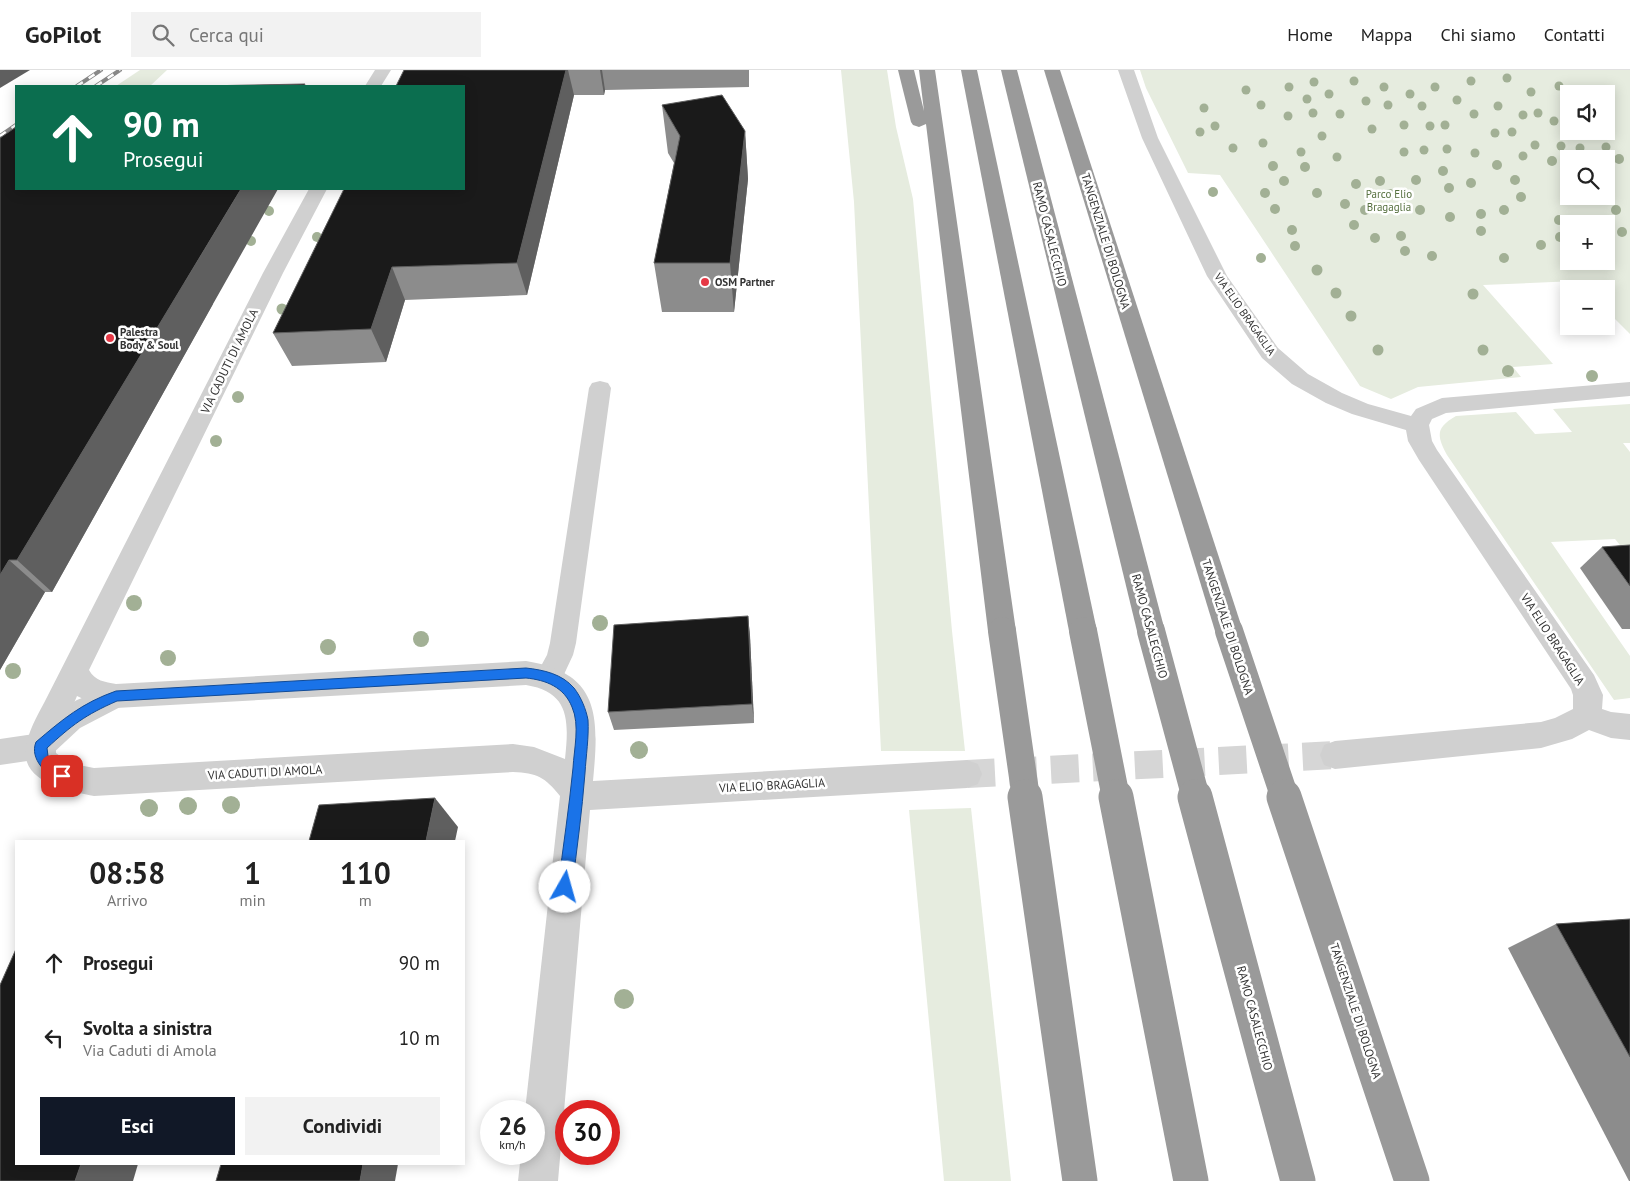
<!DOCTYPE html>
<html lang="it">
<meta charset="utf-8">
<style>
:root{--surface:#fff;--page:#f2f2f2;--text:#222;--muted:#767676;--line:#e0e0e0;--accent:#111827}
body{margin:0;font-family:"PT Sans",sans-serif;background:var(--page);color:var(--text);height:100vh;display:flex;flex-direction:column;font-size:19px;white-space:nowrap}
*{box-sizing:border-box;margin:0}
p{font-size:16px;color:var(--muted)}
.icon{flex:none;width:28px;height:28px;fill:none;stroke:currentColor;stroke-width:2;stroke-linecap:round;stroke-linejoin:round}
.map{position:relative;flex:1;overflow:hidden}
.panel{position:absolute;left:15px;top:770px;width:450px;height:325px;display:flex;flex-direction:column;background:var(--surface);border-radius:0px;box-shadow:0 2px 12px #0003}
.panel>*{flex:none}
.guide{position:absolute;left:15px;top:15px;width:450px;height:105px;border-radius:0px;box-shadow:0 2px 12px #0003;background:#0b6e4f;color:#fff;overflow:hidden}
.fabs{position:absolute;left:1560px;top:15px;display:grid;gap:10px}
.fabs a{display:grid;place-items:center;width:55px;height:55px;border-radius:0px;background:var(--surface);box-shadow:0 2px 12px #0003;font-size:25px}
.speed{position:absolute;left:480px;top:1030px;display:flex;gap:10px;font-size:25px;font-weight:700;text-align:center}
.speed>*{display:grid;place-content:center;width:65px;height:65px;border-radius:50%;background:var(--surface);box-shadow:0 2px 12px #0003;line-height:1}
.speed small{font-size:12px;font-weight:400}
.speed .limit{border:8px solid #d22;background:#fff;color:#111}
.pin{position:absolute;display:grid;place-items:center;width:42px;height:42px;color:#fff;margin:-21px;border-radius:10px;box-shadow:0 2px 8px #0006}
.me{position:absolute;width:55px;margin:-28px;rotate:7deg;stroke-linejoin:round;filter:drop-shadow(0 0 4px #0008)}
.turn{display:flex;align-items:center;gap:18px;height:105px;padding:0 25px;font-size:22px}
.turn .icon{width:65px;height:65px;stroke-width:2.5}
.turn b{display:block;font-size:35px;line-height:42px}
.eta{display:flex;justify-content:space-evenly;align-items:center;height:85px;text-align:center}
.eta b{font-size:30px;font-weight:800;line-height:35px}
.action{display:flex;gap:10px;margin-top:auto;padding:10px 25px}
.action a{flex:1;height:58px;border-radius:0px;background:var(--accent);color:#fff;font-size:20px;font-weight:800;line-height:58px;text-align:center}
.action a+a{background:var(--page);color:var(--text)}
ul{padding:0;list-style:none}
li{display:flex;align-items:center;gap:15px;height:75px;padding:0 25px}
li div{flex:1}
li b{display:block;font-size:19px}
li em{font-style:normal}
header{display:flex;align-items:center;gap:30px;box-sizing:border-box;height:70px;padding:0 25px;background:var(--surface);border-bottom:1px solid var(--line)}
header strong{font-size:24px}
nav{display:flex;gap:28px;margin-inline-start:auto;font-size:18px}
.search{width:350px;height:45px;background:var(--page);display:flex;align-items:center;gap:12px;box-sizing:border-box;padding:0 18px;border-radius:0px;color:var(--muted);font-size:19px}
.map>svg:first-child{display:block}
.green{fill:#e6ecdf;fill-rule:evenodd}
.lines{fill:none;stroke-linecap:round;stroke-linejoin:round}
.street-tunnel{stroke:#d6d6d6;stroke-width:28;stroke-dasharray:28 14;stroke-linecap:butt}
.lane{fill:#d0d0d0;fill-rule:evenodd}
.street{fill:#d0d0d0;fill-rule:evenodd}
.highway{fill:#9a9a9a;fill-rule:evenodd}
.rail-casing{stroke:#888;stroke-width:4}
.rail{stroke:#fff;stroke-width:2.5;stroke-dasharray:7;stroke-linecap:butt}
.highway-bridge-far1{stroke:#9a9a9a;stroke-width:28}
.highway-bridge{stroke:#9a9a9a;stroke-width:35}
.tree{fill:#a2b095}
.wall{fill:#8c8c8c}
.shaded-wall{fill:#5f5f5f}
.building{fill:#1a1a1a;stroke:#5f5f5f}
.route{fill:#1a73e8;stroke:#114b97}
.poi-dot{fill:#e63946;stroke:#fff;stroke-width:2}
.labels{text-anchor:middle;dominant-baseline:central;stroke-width:5;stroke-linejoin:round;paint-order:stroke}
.far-park-label{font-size:11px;fill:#56703f;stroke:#fff}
.far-poi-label{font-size:11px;font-weight:bold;fill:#333;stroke:#fff;text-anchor:start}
.far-street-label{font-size:11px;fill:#333;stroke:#fff}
.street-label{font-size:12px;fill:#333;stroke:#fff}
</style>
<header>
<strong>GoPilot</strong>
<div class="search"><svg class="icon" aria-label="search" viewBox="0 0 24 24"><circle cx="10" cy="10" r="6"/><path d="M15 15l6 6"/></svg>Cerca qui</div>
<nav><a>Home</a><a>Mappa</a><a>Chi siamo</a><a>Contatti</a></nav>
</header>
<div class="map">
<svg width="1630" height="1111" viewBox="0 0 1630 1111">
<rect width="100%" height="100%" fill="#fff"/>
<g class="green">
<path d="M 140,0 L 167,0 L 150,16 L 116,16 Z"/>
<path d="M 841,0 L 887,0 L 896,57 L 913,129 L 952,561 L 965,681 L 881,681 L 854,132 Z"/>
<path d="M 1140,0 L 1630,0 L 1630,264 L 1606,240 L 1606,219 L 1585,219 L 1576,211 L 1483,215 L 1553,294 L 1513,297 L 1521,307 L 1418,317 L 1391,329 L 1360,316 L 1220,105 L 1188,103 L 1146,18 ZM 1569,24 L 1606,24 L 1606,61 L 1569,61 ZM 1569,89 L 1606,89 L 1606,126 L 1569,126 ZM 1569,154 L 1606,154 L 1606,191 L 1569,191 Z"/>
<path d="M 1630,334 L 1630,373 L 1623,373 L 1630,382 L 1630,485 L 1628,485 L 1615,469 L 1551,472 L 1630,586 L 1630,628 L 1614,630 L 1447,385 C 1437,366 1435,358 1456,346 L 1516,342 L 1535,364 L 1572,362 L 1553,339 Z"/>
<path d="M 971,738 L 1011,1111 L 944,1111 L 909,740 Z"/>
</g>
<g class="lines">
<path class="street-tunnel" d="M 967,704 L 1335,685"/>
<g class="lane">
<path d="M 600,311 L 608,313 L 611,318 L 576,573 L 573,585 L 559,615 L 549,619 L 539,615 L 535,607 L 547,585 L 550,573 L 589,318 L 592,313 Z"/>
<path d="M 116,614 L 126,618 L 130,626 L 126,634 L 80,658 L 51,685 L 41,689 L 0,695 L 0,669 L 34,664 L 60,640 L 77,630 Z"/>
</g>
<g class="street">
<path d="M 375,0 L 391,0 L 381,16 L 365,16 Z"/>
<path d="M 1118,0 L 1134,0 L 1158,68 L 1227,206 L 1278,278 L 1308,304 L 1342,323 L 1368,334 L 1411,346 L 1416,339 L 1442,328 L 1630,312 L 1630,326 L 1446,343 L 1432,349 L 1429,355 L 1432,371 L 1437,380 L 1594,605 L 1603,625 L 1602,639 L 1611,642 L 1630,644 L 1630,670 L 1611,668 L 1589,660 L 1572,669 L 1541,678 L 1335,699 L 1324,695 L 1320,685 L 1324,675 L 1335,671 L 1541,652 L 1555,648 L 1573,639 L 1573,625 L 1571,619 L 1419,390 L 1408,371 L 1406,360 L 1352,344 L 1326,333 L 1292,314 L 1262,288 L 1207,206 L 1142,68 Z"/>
<path d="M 309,119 L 327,119 L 283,203 L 89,600 C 95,611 105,612 116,614 L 526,591 C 601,603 599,647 593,711 L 967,690 L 978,694 L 982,704 L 978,714 L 967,718 L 590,740 L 558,1111 L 518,1111 L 521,1084 L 534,1084 L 534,1041 L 525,1041 L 560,726 C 545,707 537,703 513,702 L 94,726 C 69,721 20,713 26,677 C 28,662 37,646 44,633 L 263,203 ZM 526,615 C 570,622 569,651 565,689 L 534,677 L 513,674 L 94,698 L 69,693 L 56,683 L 56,676 L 77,626 L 96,635 L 116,638 Z"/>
</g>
<g class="highway">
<path d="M 898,0 L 914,0 L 924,41 L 919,0 L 935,0 L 1016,561 L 1012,569 L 1002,572 L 992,569 L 988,561 L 926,54 L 919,57 L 913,55 L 911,52 Z"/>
<path d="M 961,0 L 977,0 L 1097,561 L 1093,569 L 1083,572 L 1073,569 L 1069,561 Z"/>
<path d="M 1001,0 L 1017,0 L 1165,561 L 1161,569 L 1151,572 L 1141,569 L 1137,561 Z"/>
<path d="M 1044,0 L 1060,0 L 1243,561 L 1239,569 L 1229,572 L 1219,569 L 1215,561 Z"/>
</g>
<g class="rail-casing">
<g id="rail">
<path d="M 77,16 L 101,0"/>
<path d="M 96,16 L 120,0"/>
<path d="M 0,66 L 16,55"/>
</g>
</g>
<use href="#rail" class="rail"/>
<g class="highway-bridge-far1">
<path d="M 1002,561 L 1026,728"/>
<path d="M 1083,561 L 1116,728"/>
<path d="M 1151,561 L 1196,728"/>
<path d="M 1229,561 L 1285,728"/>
</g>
<g class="highway-bridge">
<path d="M 1025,727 L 1080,1111"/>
<path d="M 1116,727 L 1191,1111"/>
<path d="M 1195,727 L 1298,1111"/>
<path d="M 1284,727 L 1412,1111"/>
</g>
</g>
<g class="tree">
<circle cx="1507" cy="8" r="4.5"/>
<circle cx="1354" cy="11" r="4.5"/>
<circle cx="1471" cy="11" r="4.5"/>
<circle cx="1314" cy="12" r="4.5"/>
<circle cx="1559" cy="16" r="4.5"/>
<circle cx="1289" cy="17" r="4.5"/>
<circle cx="1384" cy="17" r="4.5"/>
<circle cx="1435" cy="17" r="4.5"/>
<circle cx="1246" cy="20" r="4.5"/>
<circle cx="1531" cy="22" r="4.5"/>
<circle cx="1329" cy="24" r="4.5"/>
<circle cx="1410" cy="24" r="4.5"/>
<circle cx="1307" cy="29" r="4.5"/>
<circle cx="1457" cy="30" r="4.5"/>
<circle cx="1366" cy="31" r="4.5"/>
<circle cx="1261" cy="35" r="4.5"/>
<circle cx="1388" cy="35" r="4.5"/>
<circle cx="1422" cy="36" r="4.5"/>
<circle cx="1498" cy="36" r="4.5"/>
<circle cx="1204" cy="38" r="4.5"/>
<circle cx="1313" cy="43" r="4.5"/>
<circle cx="1538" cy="43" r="4.5"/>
<circle cx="1340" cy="44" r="4.5"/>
<circle cx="1474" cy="44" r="4.5"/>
<circle cx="1523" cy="45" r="4.5"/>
<circle cx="1288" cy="46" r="4.5"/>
<circle cx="1554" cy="51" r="4.5"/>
<circle cx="1404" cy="55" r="4.5"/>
<circle cx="1445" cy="55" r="4.5"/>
<circle cx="1215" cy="56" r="4.5"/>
<circle cx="1430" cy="56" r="4.5"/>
<circle cx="1372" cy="59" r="4.5"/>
<circle cx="1200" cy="62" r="4.5"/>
<circle cx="1512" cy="62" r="4.5"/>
<circle cx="1495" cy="63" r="4.5"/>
<circle cx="1322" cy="66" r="4.5"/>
<circle cx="1263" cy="73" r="4.5"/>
<circle cx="1535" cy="75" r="4.5"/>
<circle cx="1561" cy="76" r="4.5"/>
<circle cx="1606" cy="77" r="4.5"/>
<circle cx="1233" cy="78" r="4.5"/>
<circle cx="1580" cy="78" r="4.5"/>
<circle cx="1447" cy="79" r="4.5"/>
<circle cx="1424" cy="80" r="4.5"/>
<circle cx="1301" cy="82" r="4.5"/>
<circle cx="1404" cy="82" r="4.5"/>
<circle cx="1475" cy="83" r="4.5"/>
<circle cx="1523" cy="86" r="4.5"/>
<circle cx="1337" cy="87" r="4.5"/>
<circle cx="1619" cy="89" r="5"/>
<circle cx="1552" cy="91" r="5"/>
<circle cx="1497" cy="95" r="5"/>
<circle cx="1273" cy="96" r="5"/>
<circle cx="1305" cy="97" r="5"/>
<circle cx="1443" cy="101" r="5"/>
<circle cx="1416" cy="110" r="5"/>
<circle cx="1515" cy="110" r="5"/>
<circle cx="1284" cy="111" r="5"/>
<circle cx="1380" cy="111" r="5"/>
<circle cx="1471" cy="113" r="5"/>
<circle cx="1356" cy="114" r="5"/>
<circle cx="1449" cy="118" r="5"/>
<circle cx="1213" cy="122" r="5"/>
<circle cx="1265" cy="123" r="5"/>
<circle cx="1317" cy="123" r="5"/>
<circle cx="1390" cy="124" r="5"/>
<circle cx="1521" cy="127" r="5"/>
<circle cx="1345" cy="134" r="5"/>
<circle cx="1275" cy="139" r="5"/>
<circle cx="1365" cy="140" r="5"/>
<circle cx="1420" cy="140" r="5"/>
<circle cx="1504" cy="140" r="5"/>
<circle cx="1616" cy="140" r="5"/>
<circle cx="269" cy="141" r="5"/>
<circle cx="1481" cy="144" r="5"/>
<circle cx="1450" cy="147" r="5"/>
<circle cx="1559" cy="150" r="5"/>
<circle cx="1354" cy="155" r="5"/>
<circle cx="1292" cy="160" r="5"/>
<circle cx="1481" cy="161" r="5"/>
<circle cx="1622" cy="162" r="5"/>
<circle cx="1401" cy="166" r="5"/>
<circle cx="317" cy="167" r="5"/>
<circle cx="1560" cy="167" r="5"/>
<circle cx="1375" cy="168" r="5"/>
<circle cx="251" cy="171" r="5"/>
<circle cx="1541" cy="175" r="5"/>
<circle cx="1295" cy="176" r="5"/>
<circle cx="1405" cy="181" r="5"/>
<circle cx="1432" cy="186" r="5"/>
<circle cx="1261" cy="188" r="5"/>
<circle cx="1504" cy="188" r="5"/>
<circle cx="1317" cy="200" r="5.5"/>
<circle cx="1336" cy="223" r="5.5"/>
<circle cx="1473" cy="224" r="5.5"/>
<circle cx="282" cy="239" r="5.5"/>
<circle cx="1351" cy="246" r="5.5"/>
<circle cx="1378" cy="280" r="5.5"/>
<circle cx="1483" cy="280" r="5.5"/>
<circle cx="1508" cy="301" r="6"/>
<circle cx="1592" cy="306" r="6"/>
<circle cx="238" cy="327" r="6"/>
<circle cx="216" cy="371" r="6"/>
<circle cx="134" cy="533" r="8"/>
<circle cx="600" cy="553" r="8"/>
<circle cx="421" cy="569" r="8"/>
<circle cx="328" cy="577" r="8"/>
<circle cx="168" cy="588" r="8"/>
<circle cx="13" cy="601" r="8"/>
<circle cx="639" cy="680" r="9"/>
<circle cx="231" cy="735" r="9"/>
<circle cx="188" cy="736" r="9"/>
<circle cx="149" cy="738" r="9"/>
<circle cx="624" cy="929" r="10"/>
</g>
<g class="wall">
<path d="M 404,0 L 749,0 L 749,17 L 605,20 L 604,25 L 574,25 L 527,225 L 405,230 L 386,292 L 292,296 L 273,263 L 464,119 Z"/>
<path d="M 662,35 L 745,61 L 748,109 L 734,242 L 662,242 L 654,193 L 674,93 L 668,83 Z"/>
<path d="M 0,68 L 213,234 L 52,522 L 45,522 L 0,600 Z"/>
<path d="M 1630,475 L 1630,559 L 1622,559 L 1580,498 L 1602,477 Z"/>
<path d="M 748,546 L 750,566 L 754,653 L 614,660 L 608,642 Z"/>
<path d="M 1630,849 L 1630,1111 L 1629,1111 L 1508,878 L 1556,854 Z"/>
</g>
<g class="shaded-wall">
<path d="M 0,0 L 30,0 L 0,18 Z"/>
<path d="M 566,0 L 568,0 L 574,25 L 527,225 L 517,193 Z"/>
<path d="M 600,0 L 602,0 L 605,20 L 604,25 Z"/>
<path d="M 745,61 L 748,109 L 734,242 L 730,193 Z"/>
<path d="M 241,119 L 278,119 L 213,234 L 52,522 L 17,490 Z"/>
<path d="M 392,197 L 405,230 L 386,292 L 371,259 Z"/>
<path d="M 9,490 L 45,522 L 0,600 L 0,505 Z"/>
<path d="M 748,546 L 750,566 L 754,653 L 752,634 Z"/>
<path d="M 435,728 L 458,757 L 455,771 L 426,771 Z"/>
<path d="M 81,1094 L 138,1094 L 133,1111 L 75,1111 Z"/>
<path d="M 363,1094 L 398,1094 L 395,1111 L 360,1111 Z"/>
</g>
<g class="building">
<path d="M 404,0 L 566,0 L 517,193 L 392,197 L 371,259 L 273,263 L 344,119 L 464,119 L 464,16 L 396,16 Z"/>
<path d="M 305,14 L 304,16 L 201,16 Z"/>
<path d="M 722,25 L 745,61 L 730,193 L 654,193 L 680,66 L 662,35 Z"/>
<path d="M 16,57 L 16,119 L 241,119 L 17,490 L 9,490 L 0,505 L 0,68 Z"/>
<path d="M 1630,475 L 1630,516 L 1602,477 Z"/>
<path d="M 748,546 L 752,634 L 608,642 L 614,555 Z"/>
<path d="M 435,728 L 426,771 L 309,771 L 319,735 Z"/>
<path d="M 1630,849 L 1630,987 L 1556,854 Z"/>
<path d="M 16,879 L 16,1094 L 81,1094 L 75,1111 L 0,1111 L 0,915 Z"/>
<path d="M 221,1094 L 363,1094 L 360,1111 L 216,1111 Z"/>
</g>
<path class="route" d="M 526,598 C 544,600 562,604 574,618 C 581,627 586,639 588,650 C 589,667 586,686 585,703 C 582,741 577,779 572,817 L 570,822 L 565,824 L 561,822 L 558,817 C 563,778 569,738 573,698 C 574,679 580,655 572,637 C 564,617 546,610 526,608 L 117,631 C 85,645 72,655 47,678 L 48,686 L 66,701 L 68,706 L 66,710 L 62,711 C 47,706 29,689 36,672 C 63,649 82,633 116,621 Z"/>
<g class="poi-dot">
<circle cx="705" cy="212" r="5"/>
<circle cx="110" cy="268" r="5"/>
</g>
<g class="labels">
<g class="far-park-label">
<text x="1389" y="124">Parco Elio<tspan x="1389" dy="13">Bragaglia</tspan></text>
</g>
<g class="far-poi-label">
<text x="715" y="212">OSM Partner</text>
<text x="120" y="262">Palestra<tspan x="120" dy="13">Body &amp; Soul</tspan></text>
</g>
<g class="far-street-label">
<text transform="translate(1245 244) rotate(55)">VIA ELIO BRAGAGLIA</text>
</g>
<g class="street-label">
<text transform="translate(1050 164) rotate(76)">RAMO CASALECCHIO</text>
<text transform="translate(1106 171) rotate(73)">TANGENZIALE DI BOLOGNA</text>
<text transform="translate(229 291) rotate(-64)">VIA CADUTI DI AMOLA</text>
<text transform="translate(1150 556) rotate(75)">RAMO CASALECCHIO</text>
<text transform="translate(1228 557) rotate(72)">TANGENZIALE DI BOLOGNA</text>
<text transform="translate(1553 569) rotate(57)">VIA ELIO BRAGAGLIA</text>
<text transform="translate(265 702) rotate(-3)">VIA CADUTI DI AMOLA</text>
<text transform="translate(772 715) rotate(-3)">VIA ELIO BRAGAGLIA</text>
<text transform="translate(1356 941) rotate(72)">TANGENZIALE DI BOLOGNA</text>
<text transform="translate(1255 948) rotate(75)">RAMO CASALECCHIO</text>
</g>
</g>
</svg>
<div class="fabs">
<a><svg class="icon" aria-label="sound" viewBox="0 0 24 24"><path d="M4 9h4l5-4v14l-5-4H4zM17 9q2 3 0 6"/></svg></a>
<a><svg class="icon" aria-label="search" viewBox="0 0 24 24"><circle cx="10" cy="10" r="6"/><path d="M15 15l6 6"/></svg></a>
<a>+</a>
<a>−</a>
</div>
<div class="speed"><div>26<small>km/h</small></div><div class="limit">30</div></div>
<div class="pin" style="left:62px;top:706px;background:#d93025"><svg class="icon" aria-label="arrive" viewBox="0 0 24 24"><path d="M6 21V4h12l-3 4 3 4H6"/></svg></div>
<svg class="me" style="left:565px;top:817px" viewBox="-20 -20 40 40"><circle r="19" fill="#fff"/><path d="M0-13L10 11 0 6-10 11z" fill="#1a73e8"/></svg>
<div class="guide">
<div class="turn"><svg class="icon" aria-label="ahead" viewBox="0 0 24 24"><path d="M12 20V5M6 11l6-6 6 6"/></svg><div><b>90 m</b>Prosegui</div></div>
</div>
<section class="panel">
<div class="eta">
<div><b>08:58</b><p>Arrivo</p></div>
<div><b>1</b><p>min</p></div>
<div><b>110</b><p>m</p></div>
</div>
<ul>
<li><svg class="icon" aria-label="ahead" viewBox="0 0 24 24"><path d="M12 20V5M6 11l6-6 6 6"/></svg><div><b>Prosegui</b></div><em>90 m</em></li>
<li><svg class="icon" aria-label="left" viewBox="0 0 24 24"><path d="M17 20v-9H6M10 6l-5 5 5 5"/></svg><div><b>Svolta a sinistra</b><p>Via Caduti di Amola</p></div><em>10 m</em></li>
</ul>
<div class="action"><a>Esci</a><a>Condividi</a></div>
</section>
</div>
